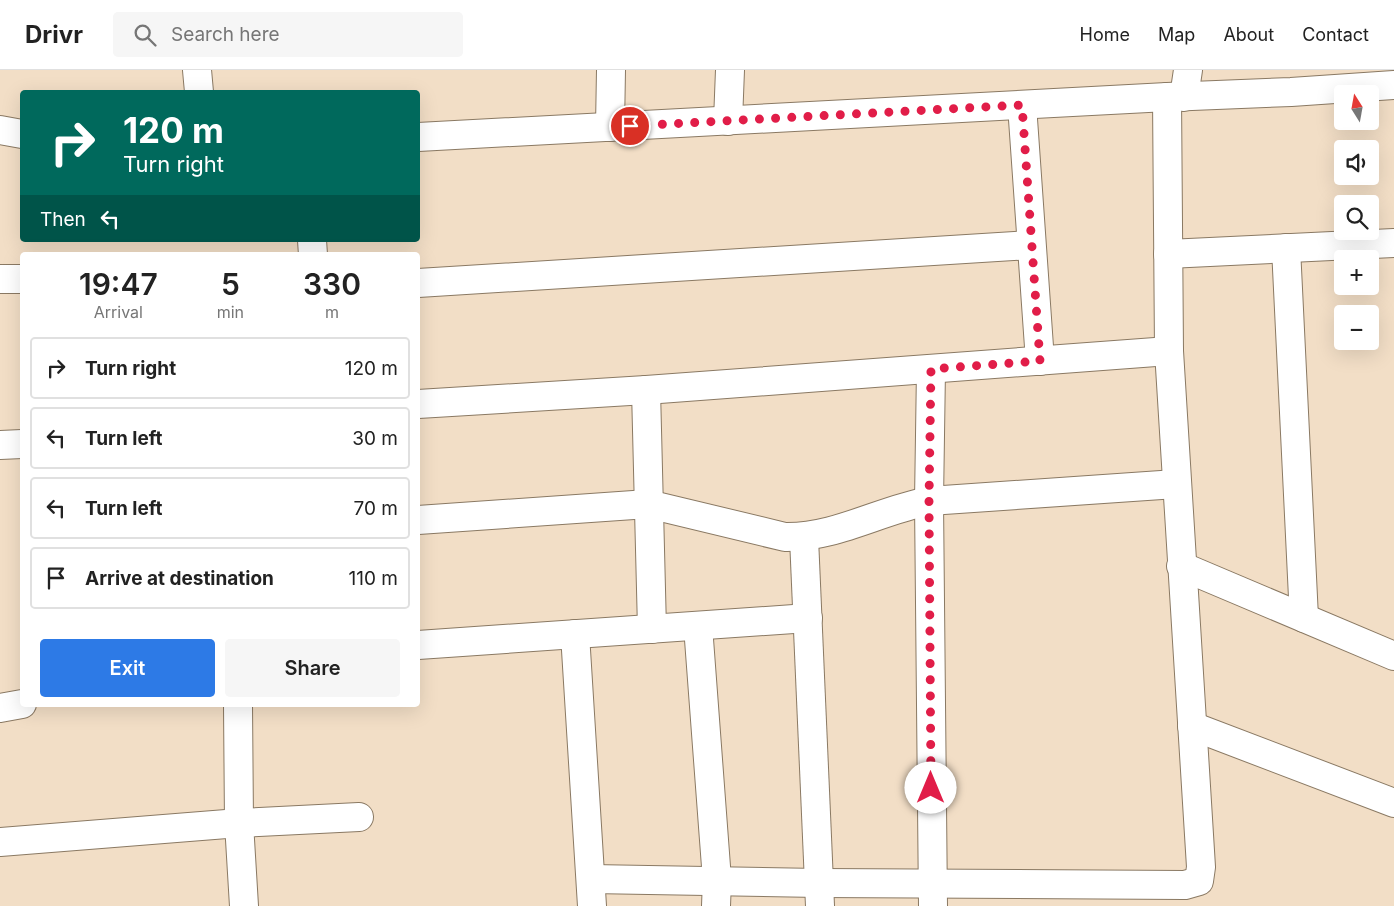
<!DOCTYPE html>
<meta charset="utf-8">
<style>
:root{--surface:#fff;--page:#f6f6f6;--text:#222;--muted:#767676;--line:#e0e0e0;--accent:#2d7ae6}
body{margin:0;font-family:Inter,sans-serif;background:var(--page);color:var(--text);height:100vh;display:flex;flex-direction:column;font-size:19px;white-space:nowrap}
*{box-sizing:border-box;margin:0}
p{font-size:16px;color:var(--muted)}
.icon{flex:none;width:28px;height:28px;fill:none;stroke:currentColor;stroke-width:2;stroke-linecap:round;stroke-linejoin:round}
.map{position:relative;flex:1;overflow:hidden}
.details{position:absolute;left:20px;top:182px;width:400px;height:455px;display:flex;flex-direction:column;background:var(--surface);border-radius:5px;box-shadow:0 5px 20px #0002}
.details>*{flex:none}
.top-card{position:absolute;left:20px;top:20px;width:400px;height:152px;border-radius:5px;box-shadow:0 5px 20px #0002;background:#00695c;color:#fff;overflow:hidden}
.needle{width:32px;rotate:349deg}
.tools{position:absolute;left:1334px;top:15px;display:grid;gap:10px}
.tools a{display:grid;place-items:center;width:45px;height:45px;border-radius:5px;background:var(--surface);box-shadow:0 5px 20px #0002;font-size:25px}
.pin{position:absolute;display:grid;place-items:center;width:42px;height:42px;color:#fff;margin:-21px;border:2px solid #fff;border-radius:50%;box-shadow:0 1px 5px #0007}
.me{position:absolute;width:55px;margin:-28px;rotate:0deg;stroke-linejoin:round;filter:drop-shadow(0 0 4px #0008)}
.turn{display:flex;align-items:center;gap:18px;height:105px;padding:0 20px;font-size:22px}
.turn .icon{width:65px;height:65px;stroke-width:2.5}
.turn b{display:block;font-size:35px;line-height:42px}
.then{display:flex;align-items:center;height:48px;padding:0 20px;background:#0003;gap:10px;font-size:19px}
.eta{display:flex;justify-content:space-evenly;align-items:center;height:85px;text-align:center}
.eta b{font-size:30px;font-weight:600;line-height:35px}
.action{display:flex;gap:10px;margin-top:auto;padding:10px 20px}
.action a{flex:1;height:58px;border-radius:5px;background:var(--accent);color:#fff;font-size:20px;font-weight:600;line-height:58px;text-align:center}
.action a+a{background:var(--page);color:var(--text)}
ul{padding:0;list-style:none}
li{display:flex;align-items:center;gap:15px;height:62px;margin:0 10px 8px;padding:0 10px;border:2px solid var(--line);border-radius:5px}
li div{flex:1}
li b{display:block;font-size:19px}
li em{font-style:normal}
header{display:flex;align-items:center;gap:30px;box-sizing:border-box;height:70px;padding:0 25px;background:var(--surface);border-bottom:1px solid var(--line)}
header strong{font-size:24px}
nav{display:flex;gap:28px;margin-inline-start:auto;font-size:18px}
.search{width:350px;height:45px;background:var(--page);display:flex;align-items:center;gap:12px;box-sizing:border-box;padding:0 18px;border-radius:5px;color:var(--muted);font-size:19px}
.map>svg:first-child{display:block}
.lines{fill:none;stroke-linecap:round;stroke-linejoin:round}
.minor-casing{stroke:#8a7963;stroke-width:30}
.minor{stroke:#fff;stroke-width:28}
.route{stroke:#e11d48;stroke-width:9;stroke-dasharray:0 16.2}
</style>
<header>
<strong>Drivr</strong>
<div class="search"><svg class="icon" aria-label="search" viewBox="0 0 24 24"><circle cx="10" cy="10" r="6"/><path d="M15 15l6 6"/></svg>Search here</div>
<nav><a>Home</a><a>Map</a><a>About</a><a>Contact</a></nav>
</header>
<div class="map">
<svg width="1394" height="836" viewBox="0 0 1394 836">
<rect width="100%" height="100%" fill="#f2dec6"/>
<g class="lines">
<g class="minor-casing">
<g id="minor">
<path d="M 197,0 L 199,22"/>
<path d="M 1184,27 L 1188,0"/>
<path d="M 1022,35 L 1040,291"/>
<path d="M 728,51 L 730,0"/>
<path d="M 610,57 L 611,0"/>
<path d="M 0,60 L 22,64"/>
<path d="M 418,67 L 1167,27 L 1291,22 L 1394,15"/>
<path d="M 312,170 L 313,185"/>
<path d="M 1286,178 L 1304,548"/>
<path d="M 1168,184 L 1394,173"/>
<path d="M 0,209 L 22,209"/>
<path d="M 418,213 L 1031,175"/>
<path d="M 931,299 L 929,431 L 933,836"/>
<path d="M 646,320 L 652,559"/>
<path d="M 418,334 L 646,320 L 1169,281"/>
<path d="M 0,375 L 22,374"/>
<path d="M 418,450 L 648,434 L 785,467 C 835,468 881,440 929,431 L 1176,414"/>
<path d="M 804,468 L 820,836"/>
<path d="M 1181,496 L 1394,586"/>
<path d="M 698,556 L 717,810 L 716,836"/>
<path d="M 575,564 L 592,836"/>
<path d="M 418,575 L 808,548"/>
<path d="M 238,635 L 239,753 L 244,836"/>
<path d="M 0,638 L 22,634"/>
<path d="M 1192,656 L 1394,733"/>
<path d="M 0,772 L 239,753 L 359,747"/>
<path d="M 591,809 L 819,813 L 1185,815 L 1199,811 L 1201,797 L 1169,281 L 1167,27"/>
</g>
</g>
<use href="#minor" class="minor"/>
</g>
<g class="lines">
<path class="route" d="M 630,56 L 1022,35 L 1040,291 L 931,299 L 929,431 L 931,718"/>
</g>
</svg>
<div class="tools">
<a><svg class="needle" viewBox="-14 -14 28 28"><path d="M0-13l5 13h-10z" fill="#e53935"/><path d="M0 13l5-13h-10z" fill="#767676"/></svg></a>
<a><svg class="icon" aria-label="sound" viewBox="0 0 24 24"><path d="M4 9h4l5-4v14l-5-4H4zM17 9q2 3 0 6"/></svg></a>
<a><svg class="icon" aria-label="search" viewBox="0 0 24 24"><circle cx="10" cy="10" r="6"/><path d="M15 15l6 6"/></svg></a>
<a>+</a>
<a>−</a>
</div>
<div class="pin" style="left:630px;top:56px;background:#d93025"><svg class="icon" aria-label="arrive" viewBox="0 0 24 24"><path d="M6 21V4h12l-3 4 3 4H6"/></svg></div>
<svg class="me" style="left:931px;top:718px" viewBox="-20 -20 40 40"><circle r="19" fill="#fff"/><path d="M0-13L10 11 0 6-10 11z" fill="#e11d48"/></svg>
<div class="top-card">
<div class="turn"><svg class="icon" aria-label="right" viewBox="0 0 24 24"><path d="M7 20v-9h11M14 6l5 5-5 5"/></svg><div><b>120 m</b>Turn right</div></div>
<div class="then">Then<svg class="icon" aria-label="left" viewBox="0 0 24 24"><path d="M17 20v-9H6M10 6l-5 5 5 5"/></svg></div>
</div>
<section class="details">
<div class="eta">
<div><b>19:47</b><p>Arrival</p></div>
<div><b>5</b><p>min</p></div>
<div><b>330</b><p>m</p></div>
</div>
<ul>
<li><svg class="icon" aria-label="right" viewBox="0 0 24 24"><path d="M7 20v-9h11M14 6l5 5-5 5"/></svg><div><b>Turn right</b></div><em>120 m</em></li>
<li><svg class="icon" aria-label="left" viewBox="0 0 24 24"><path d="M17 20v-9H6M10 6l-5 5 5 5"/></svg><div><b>Turn left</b></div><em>30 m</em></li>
<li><svg class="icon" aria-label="left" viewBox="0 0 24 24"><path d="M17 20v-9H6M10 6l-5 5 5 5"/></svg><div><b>Turn left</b></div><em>70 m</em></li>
<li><svg class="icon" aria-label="arrive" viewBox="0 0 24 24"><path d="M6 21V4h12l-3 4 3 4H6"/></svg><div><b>Arrive at destination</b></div><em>110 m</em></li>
</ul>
<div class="action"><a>Exit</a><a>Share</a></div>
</section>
</div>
